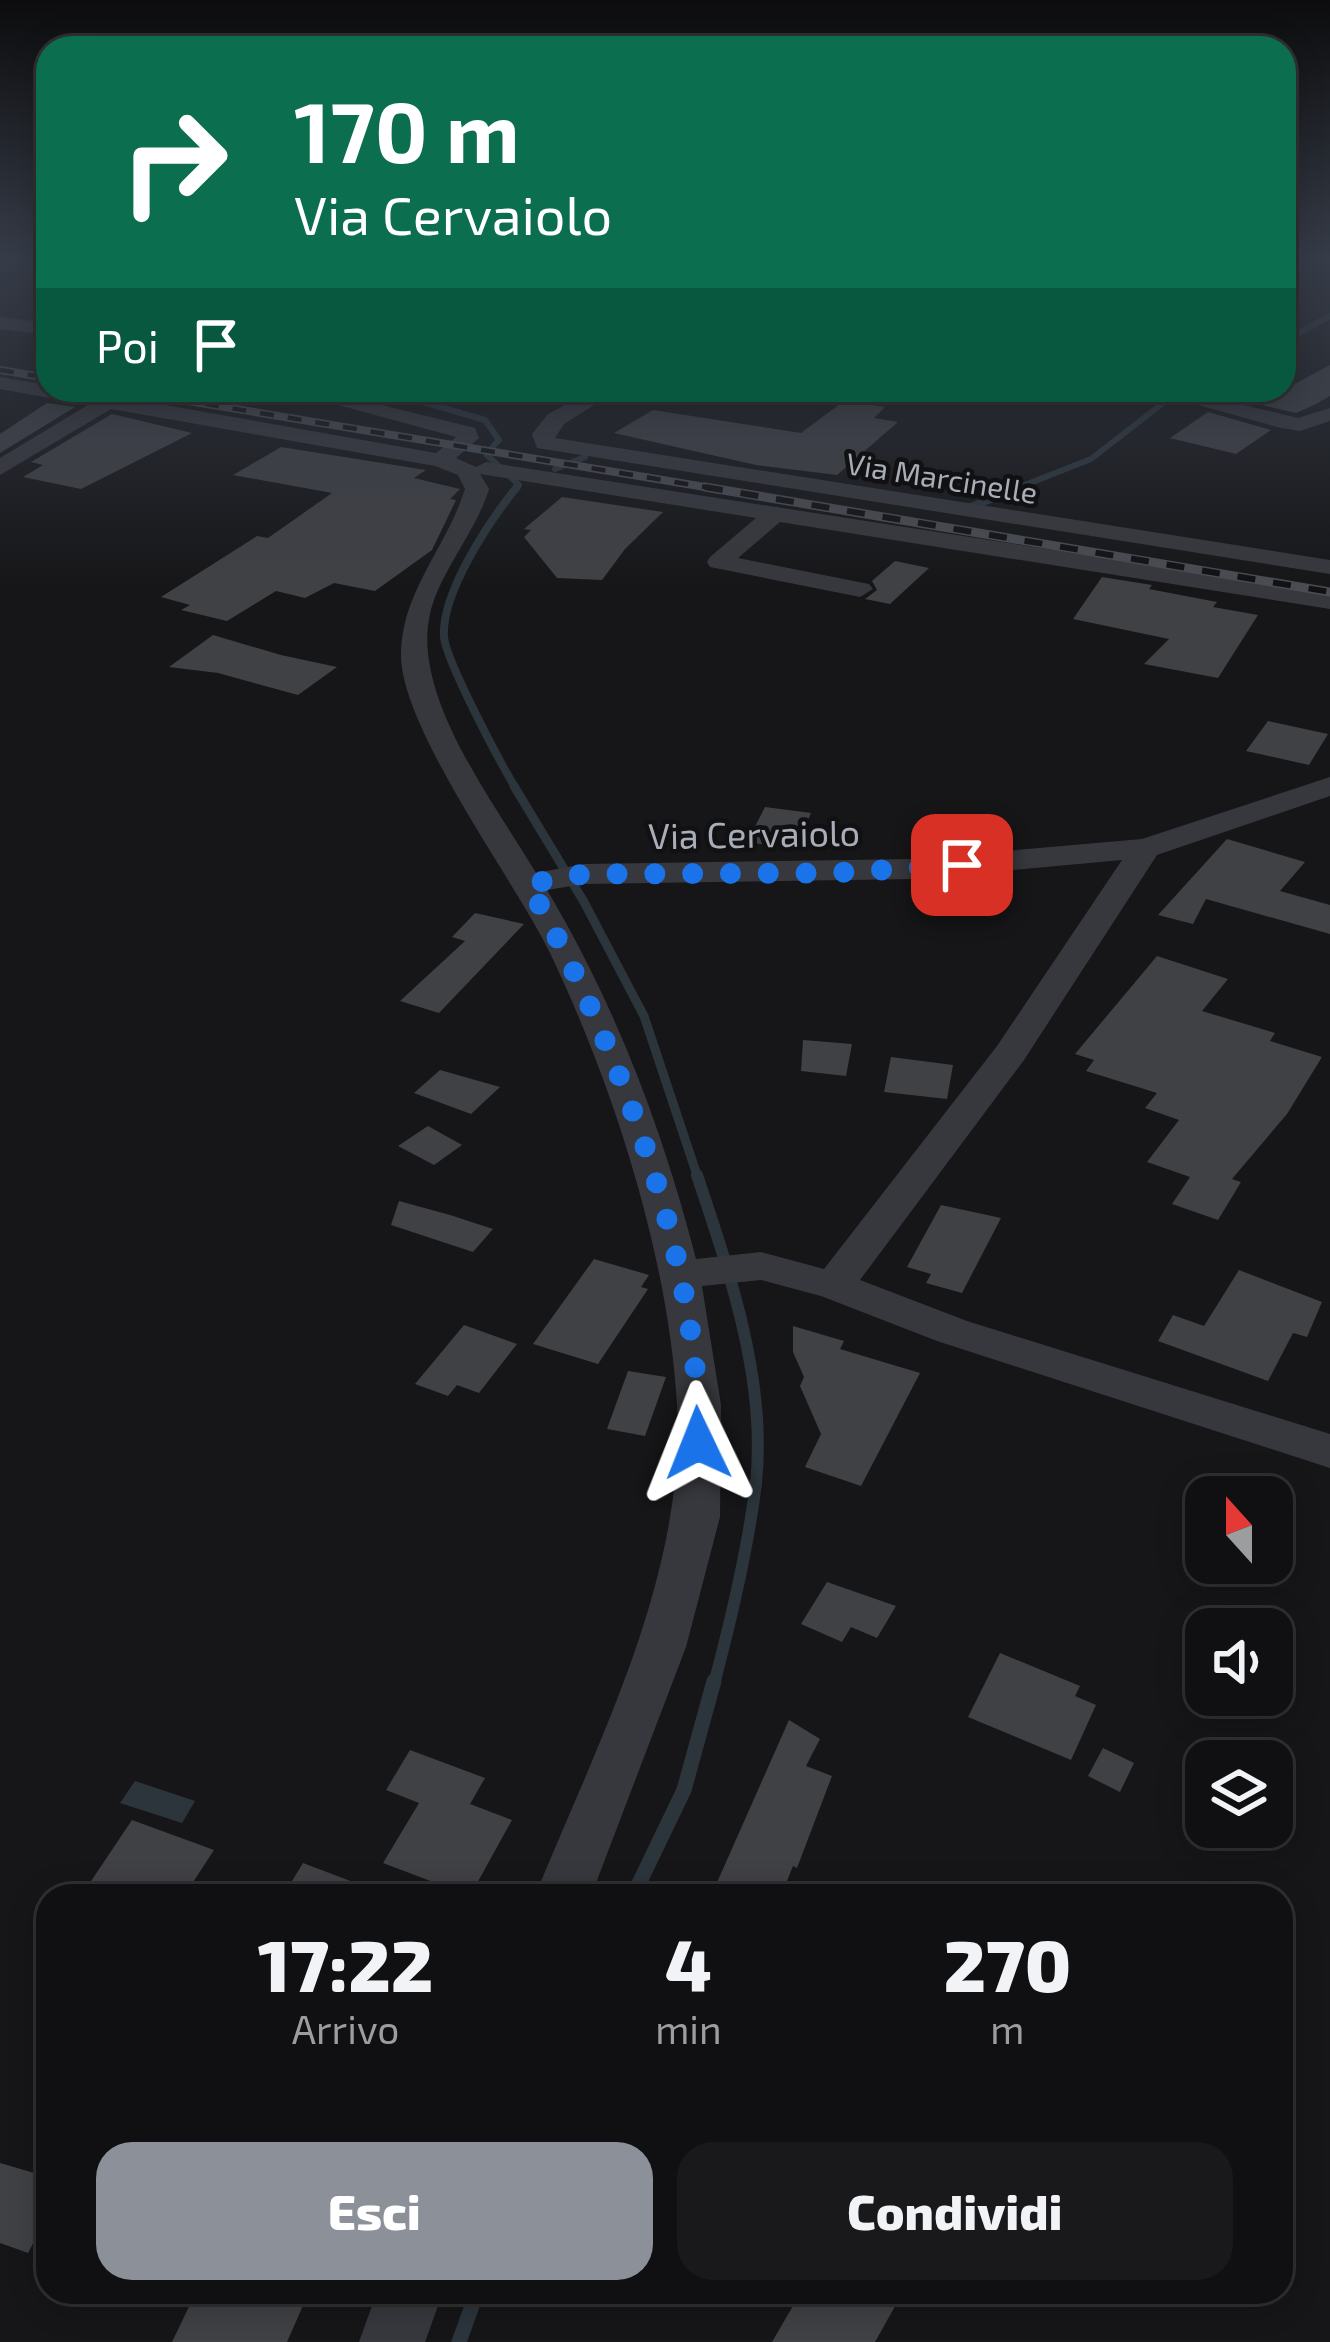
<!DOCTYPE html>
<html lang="it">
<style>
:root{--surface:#101012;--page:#19191b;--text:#f1f3f6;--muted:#9c9d9f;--line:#303032;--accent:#8c9099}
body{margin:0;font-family:"Exo 2",sans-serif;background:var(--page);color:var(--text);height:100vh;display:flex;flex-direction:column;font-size:45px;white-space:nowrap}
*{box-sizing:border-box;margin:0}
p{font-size:39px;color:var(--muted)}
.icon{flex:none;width:66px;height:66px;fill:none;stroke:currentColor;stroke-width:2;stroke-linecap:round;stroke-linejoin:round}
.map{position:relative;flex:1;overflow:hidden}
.panel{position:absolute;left:36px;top:1884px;width:1257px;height:420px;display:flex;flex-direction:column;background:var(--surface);border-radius:36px;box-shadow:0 6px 30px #0003,0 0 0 3px var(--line)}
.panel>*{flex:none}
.guide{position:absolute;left:36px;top:36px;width:1260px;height:366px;border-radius:36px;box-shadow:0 6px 30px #0003,0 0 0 3px var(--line);background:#0b6e4f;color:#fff;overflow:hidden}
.needle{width:78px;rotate:339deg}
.buttons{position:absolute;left:1185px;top:1476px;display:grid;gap:24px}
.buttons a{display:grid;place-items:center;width:108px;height:108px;border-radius:24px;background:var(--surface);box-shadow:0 6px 30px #0003,0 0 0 3px var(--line);font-size:60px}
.pin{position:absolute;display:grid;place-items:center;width:102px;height:102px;color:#fff;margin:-51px;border-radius:24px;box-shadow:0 6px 18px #0006}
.me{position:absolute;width:132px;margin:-66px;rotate:358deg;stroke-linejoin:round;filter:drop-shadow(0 0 9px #0008)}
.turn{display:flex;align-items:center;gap:42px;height:252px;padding:0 60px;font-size:54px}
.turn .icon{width:156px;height:156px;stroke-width:2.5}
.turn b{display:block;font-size:84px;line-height:102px}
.then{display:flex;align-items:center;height:114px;padding:0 60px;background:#0003;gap:24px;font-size:45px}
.eta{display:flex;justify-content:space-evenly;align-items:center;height:204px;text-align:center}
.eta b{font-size:72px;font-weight:800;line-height:84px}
.button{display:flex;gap:24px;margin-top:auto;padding:24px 60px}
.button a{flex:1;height:138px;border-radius:36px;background:var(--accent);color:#fff;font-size:48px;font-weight:800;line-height:138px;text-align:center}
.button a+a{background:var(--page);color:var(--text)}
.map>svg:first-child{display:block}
.water{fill:#2c353c}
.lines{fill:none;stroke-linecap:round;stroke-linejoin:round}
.stream-far4{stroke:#2c353c;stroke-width:6}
.stream-far3{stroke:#2c353c;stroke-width:8}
.stream-far2{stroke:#2c353c;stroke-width:9}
.stream-far1{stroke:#2c353c;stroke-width:12}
.stream{stroke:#2c353c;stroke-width:15}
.building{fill:#404145}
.street{fill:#37383d;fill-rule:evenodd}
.rail-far1-casing{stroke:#4a4c52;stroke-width:8}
.rail-casing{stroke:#4a4c52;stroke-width:9}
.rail-far1{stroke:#111113;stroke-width:4.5;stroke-dasharray:14;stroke-linecap:butt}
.rail{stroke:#111113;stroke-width:6;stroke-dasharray:18;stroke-linecap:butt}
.route{stroke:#1a73e8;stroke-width:21;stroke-dasharray:0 37.8}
.labels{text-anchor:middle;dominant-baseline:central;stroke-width:9;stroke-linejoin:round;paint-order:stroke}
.far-street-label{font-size:30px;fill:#a8adb8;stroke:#111113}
.street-label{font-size:36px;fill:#a8adb8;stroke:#111113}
</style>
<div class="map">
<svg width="1330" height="2342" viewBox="0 0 1330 2342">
<rect width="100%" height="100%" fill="#161618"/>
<path class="water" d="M 135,1781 L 195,1801 L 182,1823 L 120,1803 Z"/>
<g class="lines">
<g class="stream-far4">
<path d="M 1284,341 L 1330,316"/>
<path d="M 382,390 L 485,420 L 499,440 L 486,454 L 519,485 L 514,490"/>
<path d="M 555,469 L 585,457"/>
<path d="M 1012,490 L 1091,459 L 1180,390"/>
</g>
<g class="stream-far3">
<path d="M 971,507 L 1020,487"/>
<path d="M 516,789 C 501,764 446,661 444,637 C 441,593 490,520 517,487"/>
</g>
<path class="stream-far2" d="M 514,786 L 584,902 L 644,1016 L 698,1178"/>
<path class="stream-far1" d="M 697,1175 C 729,1271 767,1380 756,1483 C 748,1549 731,1620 714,1684"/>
<g class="stream">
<path d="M 633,1896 L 684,1790 L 714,1681"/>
<path d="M 459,2342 L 477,2292"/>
</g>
</g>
<g class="building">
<path d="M 1330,365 L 1330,396 L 1312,406 L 1296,413 L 1257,404 Z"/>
<path d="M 844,401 L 885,407 L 874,418 L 898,422 L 837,475 L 756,465 L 614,433 L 653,410 L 801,433 Z"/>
<path d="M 47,403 L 75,407 L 0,453 L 0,434 Z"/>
<path d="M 1208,412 L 1271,430 L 1236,454 L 1170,438 Z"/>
<path d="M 112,414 L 192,433 L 81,489 L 23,477 L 43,465 L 31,462 Z"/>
<path d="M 281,447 L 426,470 L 414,478 L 460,489 L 450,499 L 456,500 L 432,550 L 375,591 L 334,583 L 305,598 L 276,591 L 227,621 L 181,610 L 190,605 L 161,597 L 257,536 L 268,538 L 332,493 L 233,475 Z"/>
<path d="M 562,497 L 663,512 L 625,549 L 602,580 L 557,578 L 524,537 L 531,530 L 524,529 Z"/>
<path d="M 895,561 L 929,568 L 890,604 L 865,599 L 877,590 L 872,581 Z"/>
<path d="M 1102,577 L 1152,585 L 1149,589 L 1217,602 L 1213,607 L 1258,615 L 1218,678 L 1144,664 L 1169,639 L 1073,619 Z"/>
<path d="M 213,635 L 281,655 L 337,667 L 298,695 L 218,673 L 169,667 Z"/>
<path d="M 1268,721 L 1328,734 L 1309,765 L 1246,751 Z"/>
<path d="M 765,807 L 811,813 L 795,849 L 747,842 Z"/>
<path d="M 1227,839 L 1305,862 L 1280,891 L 1330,905 L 1330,934 L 1206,899 L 1193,924 L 1158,915 Z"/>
<path d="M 475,913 L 524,924 L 439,1013 L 400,1001 L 465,941 L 452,937 Z"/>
<path d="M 1157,956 L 1228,979 L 1202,1011 L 1275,1033 L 1270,1041 L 1322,1057 L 1287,1114 L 1232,1179 L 1241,1182 L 1218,1220 L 1172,1204 L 1190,1177 L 1147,1162 L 1179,1120 L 1145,1108 L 1157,1093 L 1086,1071 L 1094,1060 L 1075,1054 Z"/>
<path d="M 803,1040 L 852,1044 L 846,1076 L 801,1071 Z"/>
<path d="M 891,1057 L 953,1065 L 947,1099 L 884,1092 Z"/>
<path d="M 440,1070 L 500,1087 L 471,1114 L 414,1093 Z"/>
<path d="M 428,1126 L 462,1145 L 434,1165 L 398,1146 Z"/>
<path d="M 399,1201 L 450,1215 L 493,1229 L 473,1252 L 391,1225 Z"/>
<path d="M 941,1205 L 1001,1218 L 962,1293 L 926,1283 L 931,1274 L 907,1267 Z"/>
<path d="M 594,1259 L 649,1275 L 641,1287 L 648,1289 L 598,1364 L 533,1344 Z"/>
<path d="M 1239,1270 L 1322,1302 L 1307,1337 L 1293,1333 L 1268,1381 L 1158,1341 L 1173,1315 L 1204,1326 Z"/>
<path d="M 464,1325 L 517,1344 L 479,1393 L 457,1385 L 448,1396 L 415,1384 Z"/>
<path d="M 793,1326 L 844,1341 L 840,1349 L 920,1373 L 861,1486 L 805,1467 L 821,1434 L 800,1386 L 804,1377 L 793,1352 Z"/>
<path d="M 628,1371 L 666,1377 L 645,1436 L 607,1429 Z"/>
<path d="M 827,1582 L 896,1606 L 877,1638 L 851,1627 L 842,1642 L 801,1624 Z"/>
<path d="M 1000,1653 L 1080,1686 L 1075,1696 L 1096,1705 L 1071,1760 L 968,1717 Z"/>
<path d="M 789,1720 L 820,1739 L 806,1766 L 832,1776 L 797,1868 L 793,1866 L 781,1896 L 711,1896 Z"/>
<path d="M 1103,1748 L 1134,1763 L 1120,1792 L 1088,1776 Z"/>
<path d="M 410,1750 L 485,1778 L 470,1804 L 512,1820 L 470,1896 L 383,1863 L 419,1803 L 386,1790 Z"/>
<path d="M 132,1820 L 214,1850 L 184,1896 L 81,1896 Z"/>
<path d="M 303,1863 L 382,1893 L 381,1896 L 283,1896 Z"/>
<path d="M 0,2163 L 48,2177 L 48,2215 L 28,2253 L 0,2243 Z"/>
<path d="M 196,2292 L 309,2292 L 287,2342 L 172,2342 Z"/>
<path d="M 801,2292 L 903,2292 L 875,2342 L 772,2342 Z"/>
</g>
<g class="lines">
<g class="street">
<path d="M 0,317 L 48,323 L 48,335 L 0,329 Z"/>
<path d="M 0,377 L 48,385 L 48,390 L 109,395 L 436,453 L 456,437 L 283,390 L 321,390 L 475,428 L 479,438 L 456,458 L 476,467 L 486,462 L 1330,593 L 1330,609 L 780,522 L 738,558 L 869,584 L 873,589 L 860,597 L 710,567 L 707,562 L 710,557 L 756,518 L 480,474 L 489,489 C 476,532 439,573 430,614 C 411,696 496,805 536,873 L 584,864 L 915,859 L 1142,839 L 1330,777 L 1330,796 L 1157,855 L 1024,1060 L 860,1280 L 967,1321 L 1330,1434 L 1330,1468 L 937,1341 L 821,1296 L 761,1280 L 702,1286 L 721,1405 L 720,1517 L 686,1647 L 591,1896 L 535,1896 C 598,1741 686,1576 677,1404 C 668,1256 614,1087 550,953 C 515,881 401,729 401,655 C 401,592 447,547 465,489 L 458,475 L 435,466 L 111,409 L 0,475 L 0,458 L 88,405 L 0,389 ZM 1122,860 L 997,1046 L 824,1269 L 761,1252 L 696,1259 C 663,1130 615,1004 547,890 L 584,884 L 915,879 Z"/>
<path d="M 593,390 L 618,390 L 564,424 L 555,438 L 1330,560 L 1330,574 L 537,448 L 532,434 L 548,414 Z"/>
<path d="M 1145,390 L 1180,390 L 1298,418 L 1330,408 L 1330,421 L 1300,431 L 1281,428 Z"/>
<path d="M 377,2292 L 443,2292 L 425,2342 L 359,2342 Z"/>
</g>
<g class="rail-far1-casing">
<g id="rail-far1">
<path d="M 0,370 L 48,378"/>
<path d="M 122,390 L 723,490"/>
</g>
</g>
<g class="rail-casing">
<path id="rail" d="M 705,487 L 1330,592"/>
</g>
<use href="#rail-far1" class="rail-far1"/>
<use href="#rail" class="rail"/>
</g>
<linearGradient id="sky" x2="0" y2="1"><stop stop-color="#0c0c0d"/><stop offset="0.44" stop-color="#363c48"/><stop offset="1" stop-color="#363c48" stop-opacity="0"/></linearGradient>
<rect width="1330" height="588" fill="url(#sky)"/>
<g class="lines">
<path class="route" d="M 698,1443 C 703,1266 615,1036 528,884 L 584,874 L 830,873 L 962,865"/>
</g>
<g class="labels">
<g class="far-street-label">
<text transform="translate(942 477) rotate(9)">Via Marcinelle</text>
</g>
<g class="street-label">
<text transform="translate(754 833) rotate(-1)">Via Cervaiolo</text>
</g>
</g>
</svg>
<div class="buttons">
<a><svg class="needle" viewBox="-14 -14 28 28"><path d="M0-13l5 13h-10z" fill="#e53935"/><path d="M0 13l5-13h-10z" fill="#9c9d9f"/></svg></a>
<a><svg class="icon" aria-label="sound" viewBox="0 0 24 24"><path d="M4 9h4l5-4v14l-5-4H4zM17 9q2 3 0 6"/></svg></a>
<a><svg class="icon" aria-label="layers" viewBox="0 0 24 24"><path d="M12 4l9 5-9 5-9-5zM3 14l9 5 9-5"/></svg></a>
</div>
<div class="pin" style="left:962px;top:865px;background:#d93025"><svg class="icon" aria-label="arrive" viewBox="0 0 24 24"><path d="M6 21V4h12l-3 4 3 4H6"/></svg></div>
<svg class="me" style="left:698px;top:1443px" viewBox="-20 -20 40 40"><path d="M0-17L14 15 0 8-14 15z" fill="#1a73e8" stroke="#fff" stroke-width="4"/></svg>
<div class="guide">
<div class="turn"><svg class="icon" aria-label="right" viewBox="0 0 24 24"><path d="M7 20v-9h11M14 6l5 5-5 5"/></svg><div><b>170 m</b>Via Cervaiolo</div></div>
<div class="then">Poi<svg class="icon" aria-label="arrive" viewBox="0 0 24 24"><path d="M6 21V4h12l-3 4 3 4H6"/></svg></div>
</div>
<section class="panel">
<div class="eta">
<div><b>17:22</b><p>Arrivo</p></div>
<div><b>4</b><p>min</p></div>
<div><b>270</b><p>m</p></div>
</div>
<div class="button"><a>Esci</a><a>Condividi</a></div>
</section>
</div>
